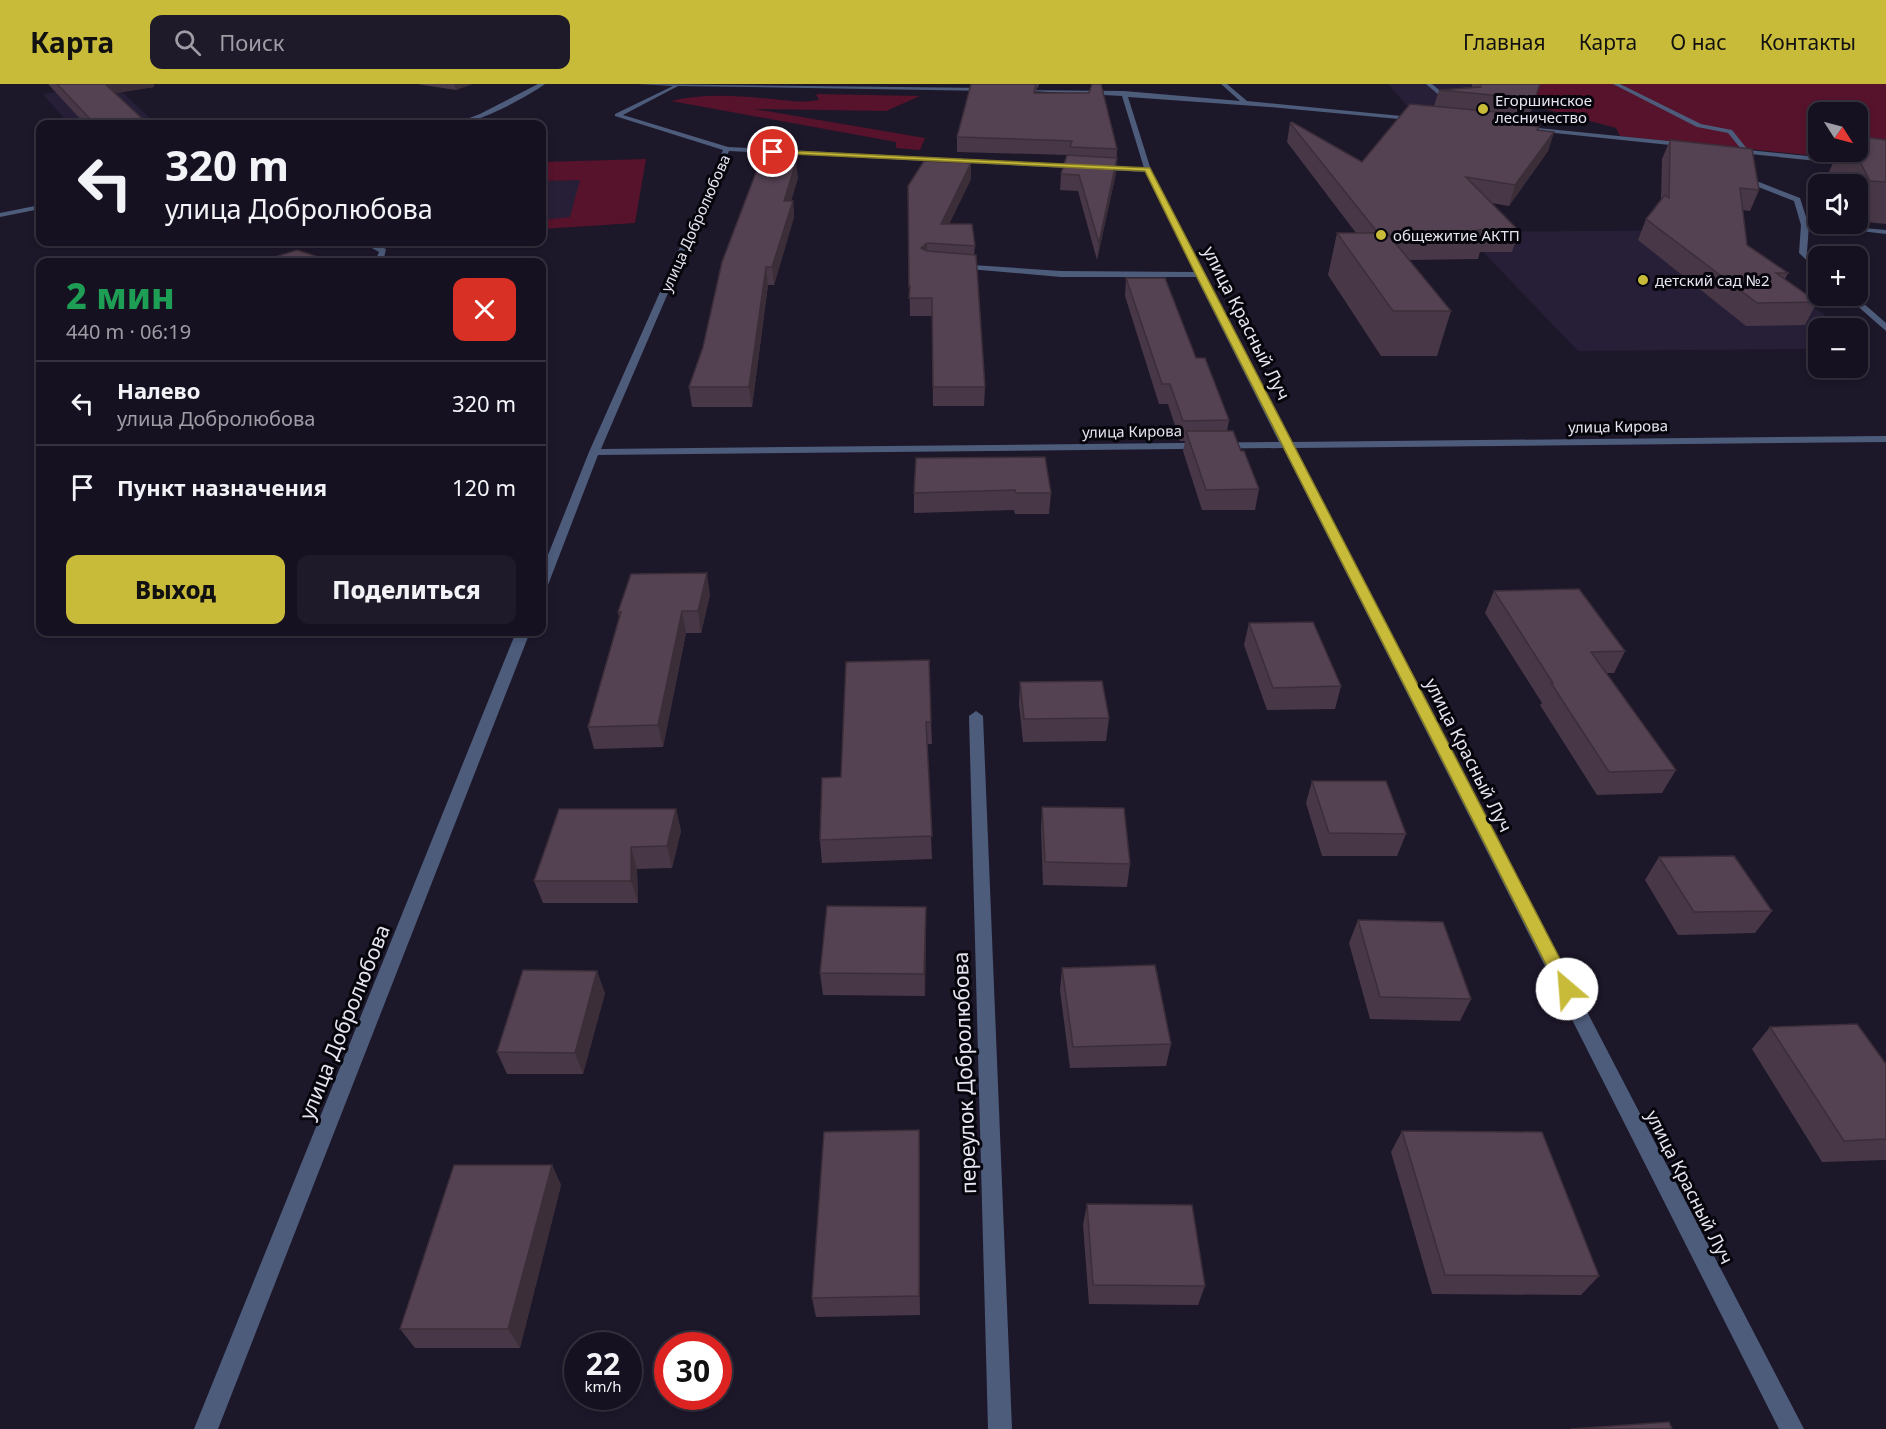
<!DOCTYPE html>
<html lang="ru">
<meta charset="utf-8">
<style>
:root{--surface:#161120;--page:#1f1a29;--text:#f1f3f6;--muted:#9e9da5;--line:#35313e;--accent:#c9bb3a}
body{margin:0;font-family:"Noto Sans",sans-serif;background:var(--page);color:var(--text);height:100vh;display:flex;flex-direction:column;font-size:22px;white-space:nowrap}
*{box-sizing:border-box;margin:0}
p{font-size:20px;color:var(--muted)}
.icon{flex:none;width:33px;height:33px;fill:none;stroke:currentColor;stroke-width:2;stroke-linecap:round;stroke-linejoin:round}
.map{position:relative;flex:1;overflow:hidden}
.sheet{position:absolute;left:36px;top:174px;width:510px;height:378px;display:flex;flex-direction:column;background:var(--surface);border-radius:12px;box-shadow:0 3px 9px #0003,0 0 0 2px var(--line)}
.sheet>*{flex:none}
.banner{position:absolute;left:36px;top:36px;width:510px;height:126px;border-radius:12px;box-shadow:0 3px 9px #0003,0 0 0 2px var(--line);background:#161120;color:var(--text);overflow:hidden}
.needle{width:39px;rotate:126deg}
.tools{position:absolute;left:1808px;top:18px;display:grid;gap:12px}
.tools a{display:grid;place-items:center;width:60px;height:60px;border-radius:12px;background:var(--surface);box-shadow:0 3px 9px #0003,0 0 0 2px var(--line);font-size:30px}
.speed{position:absolute;left:564px;top:1248px;display:flex;gap:12px;font-size:30px;font-weight:700;text-align:center}
.speed>*{display:grid;place-content:center;width:78px;height:78px;border-radius:50%;background:var(--surface);box-shadow:0 3px 9px #0003,0 0 0 2px var(--line);line-height:1}
.speed small{font-size:15px;font-weight:400}
.speed .limit{border:9px solid #d22;background:#fff;color:#111}
.pin{position:absolute;display:grid;place-items:center;width:51px;height:51px;color:#fff;margin:-26px;border:3px solid #fff;border-radius:50%;box-shadow:0 2px 6px #0007}
.me{position:absolute;width:66px;margin:-33px;rotate:333deg;stroke-linejoin:round;filter:drop-shadow(0 0 4px #0008)}
.turn{display:flex;align-items:center;gap:21px;height:126px;padding:0 30px;font-size:27px}
.turn .icon{width:78px;height:78px;stroke-width:2.5}
.turn b{display:block;font-size:42px;line-height:51px}
.round{display:grid;place-items:center;flex:none;width:63px;height:63px;border-radius:12px;background:var(--page)}
.headline{display:flex;align-items:center;justify-content:space-between;height:102px;padding:0 30px}
h1{font-size:36px;font-weight:800;line-height:45px;color:#1e9e55}
.button{display:flex;gap:12px;margin-top:auto;padding:12px 30px}
.button a{flex:1;height:69px;border-radius:12px;background:var(--accent);color:#111;font-size:24px;font-weight:800;line-height:69px;text-align:center}
.button a+a{background:var(--page);color:var(--text)}
ul{padding:0;list-style:none}
li{display:flex;align-items:center;gap:18px;height:84px;padding:0 30px;border-top:2px solid var(--line)}
li div{flex:1}
li b{display:block;font-size:22px}
li em{font-style:normal}
header{display:flex;align-items:center;gap:36px;box-sizing:border-box;height:84px;padding:0 30px;background:var(--accent);color:#111}
header strong{font-size:28px}
nav{display:flex;gap:33px;margin-inline-start:auto;font-size:21px}
.search{width:420px;height:54px;background:var(--page);display:flex;align-items:center;gap:15px;box-sizing:border-box;padding:0 21px;border-radius:12px;color:var(--muted);font-size:22px}
.map>svg:first-child{display:block}
.built{fill:#271f37}
.green{fill:#56132b;fill-rule:evenodd}
.lines{fill:none;stroke-linecap:round;stroke-linejoin:round}
.minor{fill:#4d5c7b;fill-rule:evenodd}
.wall{fill:#483847}
.shaded-wall{fill:#3b2e39}
.building{fill:#544152;stroke:#3b2e39;stroke-width:1.5}
.route{fill:#c9bb3a;stroke:#837a26;stroke-width:1.5}
.poi-dot{fill:#c9bb3a;stroke:#06050c;stroke-width:2}
.labels{text-anchor:middle;dominant-baseline:central;stroke-width:6;stroke-linejoin:round;paint-order:stroke}
.far-poi-label{font-size:15px;fill:#e7e4f1;stroke:#06050c;text-anchor:start}
.far-street-label{font-size:15px;fill:#e7e4f1;stroke:#06050c}
.street-label{font-size:18px;fill:#e7e4f1;stroke:#06050c}
.near-street-label{font-size:21px;fill:#e7e4f1;stroke:#06050c}
</style>
<header>
<strong>Карта</strong>
<div class="search"><svg class="icon" aria-label="search" viewBox="0 0 24 24"><circle cx="10" cy="10" r="6"/><path d="M15 15l6 6"/></svg>Поиск</div>
<nav><a>Главная</a><a>Карта</a><a>О нас</a><a>Контакты</a></nav>
</header>
<div class="map">
<svg width="1886" height="1345" viewBox="0 0 1886 1345">
<rect width="100%" height="100%" fill="#1d172a"/>
<g class="built">
<path d="M 114,0 L 156,40 L 69,40 L 43,10 Z"/>
<path d="M 1388,0 L 1479,0 L 1484,21 L 1532,26 L 1529,34 L 1406,21 Z"/>
<path d="M 608,86 L 600,133 L 542,136 L 542,89 Z"/>
<path d="M 1706,146 L 1843,244 L 1818,244 L 1818,265 L 1578,267 L 1464,148 Z"/>
</g>
<g class="green">
<path d="M 1531,0 L 1886,0 L 1886,79 L 1620,52 L 1616,44 L 1508,15 ZM 1818,28 L 1857,28 L 1857,68 L 1818,68 Z"/>
<path d="M 816,10 L 920,12 L 886,27 L 754,25 L 925,54 L 920,66 L 896,64 L 896,58 L 671,17 C 704,9 739,12 773,15 C 792,17 800,19 819,16 Z"/>
<path d="M 646,75 L 635,139 L 542,145 L 542,136 L 570,133 L 580,96 L 542,97 L 542,78 Z"/>
</g>
<g class="lines">
<g class="minor">
<path d="M 538,0 L 545,0 C 527,13 474,42 453,40 L 480,30 Z"/>
<path d="M 638,0 L 989,4 L 991,7 L 678,2 L 623,31 L 728,63 L 1144,84 L 1122,12 L 1013,6 L 1124,7 L 1240,17 L 1221,0 L 1227,0 L 1247,17 L 1422,34 L 1420,37 L 1269,23 L 1128,13 L 1151,86 L 1290,358 L 1886,352 L 1886,358 L 1294,364 L 1804,1345 L 1779,1345 L 1283,364 L 598,371 L 548,501 L 542,505 L 542,486 L 589,368 L 723,66 L 615,32 L 615,30 L 673,2 ZM 729,67 L 1145,88 L 1194,188 L 1061,187 L 957,180 L 953,182 L 957,184 L 1061,193 L 1196,193 L 1279,358 L 601,365 Z"/>
<path d="M 1426,0 L 1432,0 L 1445,11 L 1440,12 Z"/>
<path d="M 1613,0 L 1620,0 L 1701,40 L 1732,46 L 1748,66 L 1886,80 L 1886,84 L 1750,70 L 1754,96 L 1800,114 L 1807,136 L 1818,137 L 1818,140 L 1886,146 L 1886,150 L 1809,141 L 1807,168 L 1818,178 L 1818,184 L 1815,184 L 1799,169 L 1801,141 L 1794,117 L 1748,99 L 1743,69 L 1732,67 L 1732,65 L 1741,65 L 1728,49 L 1697,43 Z"/>
<path d="M 1528,43 L 1689,59 L 1692,61 L 1689,63 L 1526,46 Z"/>
<path d="M 40,121 L 40,125 L 0,133 L 0,129 Z"/>
<path d="M 361,158 L 370,158 L 386,165 L 383,178 L 375,178 L 379,168 Z"/>
<path d="M 1846,212 L 1855,212 L 1886,239 L 1886,247 Z"/>
<path d="M 516,548 L 530,548 L 218,1345 L 194,1345 Z"/>
<path d="M 976,627 L 983,632 L 1012,1345 L 988,1345 L 969,632 Z"/>
</g>
</g>
<g class="wall">
<path d="M 48,0 L 154,0 L 154,3 L 115,9 L 148,40 L 85,40 Z"/>
<path d="M 417,0 L 472,0 L 456,6 Z"/>
<path d="M 971,0 L 1039,0 L 1038,4 L 1037,3 L 1036,9 L 1117,65 L 1116,89 L 1097,176 L 1078,107 L 1060,106 L 1061,90 L 1067,71 L 957,68 L 957,53 Z"/>
<path d="M 1472,0 L 1540,0 L 1526,41 L 1538,46 L 1554,48 L 1548,67 L 1509,122 L 1491,119 L 1519,147 L 1512,168 L 1480,168 L 1478,175 L 1409,176 L 1451,227 L 1437,272 L 1381,272 L 1328,191 L 1337,149 L 1356,149 L 1287,58 L 1290,39 L 1362,78 L 1434,22 L 1439,6 L 1472,3 Z"/>
<path d="M 1670,56 L 1759,106 L 1750,127 L 1743,126 L 1747,161 L 1788,189 L 1785,195 L 1817,218 L 1805,241 L 1746,242 L 1638,156 L 1646,135 L 1661,115 L 1662,75 Z"/>
<path d="M 1886,56 L 1886,140 L 1857,137 L 1857,100 L 1834,100 L 1829,88 L 1838,68 L 1857,68 Z"/>
<path d="M 971,79 L 971,95 L 949,140 L 975,162 L 974,171 L 985,303 L 984,322 L 933,322 L 932,232 L 910,232 L 908,102 Z"/>
<path d="M 798,94 L 791,117 L 793,117 L 794,133 L 774,201 L 768,201 L 752,323 L 692,323 L 689,303 Z"/>
<path d="M 1126,194 L 1196,274 L 1229,336 L 1227,347 L 1241,367 L 1259,405 L 1255,426 L 1202,426 L 1183,367 L 1185,357 L 1180,357 L 1168,320 L 1159,320 L 1125,212 Z"/>
<path d="M 1045,373 L 1051,409 L 1049,430 L 1015,430 L 1014,426 L 914,429 L 914,409 Z"/>
<path d="M 1494,507 L 1625,567 L 1614,589 L 1606,589 L 1676,686 L 1662,709 L 1597,711 L 1540,621 L 1542,619 L 1485,529 Z"/>
<path d="M 710,511 L 701,549 L 686,549 L 663,663 L 594,665 L 588,643 L 619,533 L 618,528 Z"/>
<path d="M 1249,539 L 1341,602 L 1335,625 L 1267,626 L 1244,561 Z"/>
<path d="M 846,578 L 931,638 L 932,660 L 927,660 L 932,775 L 822,779 L 820,756 L 841,693 Z"/>
<path d="M 1020,598 L 1109,634 L 1106,657 L 1023,658 L 1019,620 Z"/>
<path d="M 1312,697 L 1406,750 L 1397,772 L 1322,772 L 1306,719 Z"/>
<path d="M 1042,723 L 1130,780 L 1127,803 L 1043,801 L 1041,745 Z"/>
<path d="M 676,725 L 681,747 L 672,784 L 637,785 L 638,819 L 543,819 L 534,797 Z"/>
<path d="M 1659,773 L 1772,827 L 1755,849 L 1678,851 L 1645,796 Z"/>
<path d="M 926,823 L 925,912 L 823,911 L 820,889 Z"/>
<path d="M 1358,836 L 1471,915 L 1460,937 L 1370,935 L 1349,859 Z"/>
<path d="M 1062,884 L 1171,960 L 1166,982 L 1070,984 L 1060,906 Z"/>
<path d="M 605,909 L 583,990 L 507,990 L 497,968 Z"/>
<path d="M 1770,943 L 1886,980 L 1886,1076 L 1822,1078 L 1752,965 Z"/>
<path d="M 1402,1047 L 1599,1192 L 1581,1211 L 1432,1210 L 1391,1068 Z"/>
<path d="M 920,1067 L 920,1231 L 816,1233 L 812,1214 Z"/>
<path d="M 552,1081 L 561,1101 L 520,1264 L 415,1264 L 400,1245 Z"/>
<path d="M 1087,1120 L 1205,1202 L 1198,1221 L 1089,1220 L 1083,1141 Z"/>
</g>
<g class="shaded-wall">
<path d="M 99,0 L 154,0 L 154,3 L 104,11 Z"/>
<path d="M 454,0 L 472,0 L 456,6 Z"/>
<path d="M 1554,48 L 1548,67 L 1509,122 L 1515,101 Z"/>
<path d="M 1117,74 L 1116,89 L 1097,176 L 1099,159 Z"/>
<path d="M 796,78 L 798,94 L 786,133 L 784,117 Z"/>
<path d="M 971,79 L 971,95 L 941,157 L 941,140 Z"/>
<path d="M 793,117 L 794,133 L 774,201 L 772,183 Z"/>
<path d="M 927,159 L 927,176 L 921,164 Z"/>
<path d="M 766,183 L 768,201 L 752,323 L 749,303 Z"/>
<path d="M 707,489 L 710,511 L 701,549 L 698,527 Z"/>
<path d="M 682,527 L 686,549 L 663,663 L 658,641 Z"/>
<path d="M 676,725 L 681,747 L 672,784 L 667,762 Z"/>
<path d="M 631,763 L 637,785 L 638,819 L 631,797 Z"/>
<path d="M 926,823 L 926,845 L 925,912 L 924,890 Z"/>
<path d="M 597,887 L 605,909 L 583,990 L 575,969 Z"/>
<path d="M 919,1046 L 920,1067 L 920,1231 L 919,1212 Z"/>
<path d="M 552,1081 L 561,1101 L 520,1264 L 508,1245 Z"/>
</g>
<g class="building">
<path d="M 57,0 L 105,0 L 148,40 L 95,40 Z"/>
<path d="M 971,0 L 1036,0 L 1034,9 L 1089,9 L 1092,0 L 1101,0 L 1117,65 L 1070,63 L 1072,57 L 957,53 Z"/>
<path d="M 1480,0 L 1540,0 L 1535,15 L 1439,6 L 1481,3 Z"/>
<path d="M 1410,20 L 1529,31 L 1526,41 L 1539,43 L 1537,46 L 1554,48 L 1515,101 L 1466,93 L 1519,147 L 1477,146 L 1484,153 L 1391,154 L 1387,149 L 1378,149 L 1290,39 L 1292,38 L 1362,78 Z"/>
<path d="M 1857,52 L 1886,56 L 1886,98 L 1870,97 L 1855,68 L 1857,68 Z"/>
<path d="M 1670,56 L 1752,65 L 1759,106 L 1740,104 L 1747,161 L 1788,189 L 1776,189 L 1817,218 L 1757,219 L 1646,135 L 1665,111 L 1669,114 Z"/>
<path d="M 1067,71 L 1117,74 L 1099,159 L 1079,91 L 1061,90 Z"/>
<path d="M 924,77 L 971,79 L 941,140 L 972,140 L 975,162 L 927,159 L 921,164 L 927,167 L 976,171 L 985,303 L 933,303 L 932,214 L 909,214 L 910,201 L 909,204 L 908,102 Z"/>
<path d="M 760,78 L 796,78 L 784,117 L 793,117 L 772,183 L 766,183 L 749,303 L 689,303 L 703,263 L 722,178 Z"/>
<path d="M 1337,149 L 1387,149 L 1451,227 L 1393,227 Z"/>
<path d="M 297,166 L 334,178 L 259,178 Z"/>
<path d="M 1126,194 L 1165,194 L 1196,274 L 1205,274 L 1229,336 L 1183,337 L 1170,300 L 1162,300 Z"/>
<path d="M 1186,347 L 1233,347 L 1241,367 L 1244,367 L 1259,405 L 1206,406 Z"/>
<path d="M 1045,373 L 1051,409 L 1016,409 L 1015,406 L 914,409 L 916,374 Z"/>
<path d="M 707,489 L 698,527 L 682,527 L 658,641 L 588,643 L 621,528 L 618,528 L 631,490 Z"/>
<path d="M 1579,505 L 1625,567 L 1591,568 L 1676,686 L 1609,688 L 1551,599 L 1553,599 L 1494,507 Z"/>
<path d="M 1313,538 L 1341,602 L 1273,604 L 1249,539 Z"/>
<path d="M 929,576 L 931,638 L 926,638 L 932,752 L 820,756 L 822,694 L 841,693 L 846,578 Z"/>
<path d="M 1102,597 L 1109,634 L 1024,635 L 1020,598 Z"/>
<path d="M 1312,697 L 1386,697 L 1406,750 L 1329,749 Z"/>
<path d="M 1042,723 L 1124,724 L 1130,780 L 1045,778 Z"/>
<path d="M 559,725 L 676,725 L 667,762 L 631,763 L 631,797 L 534,797 Z"/>
<path d="M 1734,772 L 1772,827 L 1694,828 L 1659,773 Z"/>
<path d="M 827,822 L 926,823 L 924,890 L 820,889 Z"/>
<path d="M 1358,836 L 1443,838 L 1471,915 L 1380,913 Z"/>
<path d="M 1155,881 L 1171,960 L 1073,963 L 1062,884 Z"/>
<path d="M 523,886 L 597,887 L 575,969 L 497,968 Z"/>
<path d="M 1857,940 L 1886,980 L 1886,1055 L 1844,1057 L 1770,943 Z"/>
<path d="M 919,1046 L 919,1212 L 812,1214 L 824,1048 Z"/>
<path d="M 1402,1047 L 1542,1048 L 1599,1192 L 1445,1191 Z"/>
<path d="M 454,1081 L 552,1081 L 508,1245 L 400,1245 Z"/>
<path d="M 1087,1120 L 1192,1121 L 1205,1202 L 1093,1201 Z"/>
<path d="M 1669,1338 L 1672,1345 L 1570,1345 Z"/>
</g>
<path class="route" d="M 771,66 L 1150,84 L 1573,900 L 1575,905 L 1573,910 L 1567,912 L 1561,910 L 1196,191 L 1145,87 L 773,69 Z"/>
<g class="poi-dot">
<circle cx="1483" cy="25" r="6"/>
<circle cx="1381" cy="151" r="6"/>
<circle cx="1643" cy="196" r="6"/>
</g>
<g class="labels">
<g class="far-poi-label">
<text x="1495" y="16">Егоршинское<tspan x="1495" dy="17">лесничество</tspan></text>
<text x="1393" y="151">общежитие АКТП</text>
<text x="1655" y="196">детский сад №2</text>
</g>
<g class="far-street-label">
<text transform="translate(695 139) rotate(-66)">улица Добролюбова</text>
<text transform="translate(1618 342) rotate(-1)">улица Кирова</text>
<text transform="translate(1132 347) rotate(-1)">улица Кирова</text>
</g>
<g class="street-label">
<text transform="translate(1247 239) rotate(63)">улица Красный Луч</text>
<text transform="translate(1469 671) rotate(63)">улица Красный Луч</text>
<text transform="translate(1690 1103) rotate(63)">улица Красный Луч</text>
</g>
<g class="near-street-label">
<text transform="translate(344 938) rotate(-68)">улица Добролюбова</text>
<text transform="translate(964 989) rotate(-92)">переулок Добролюбова</text>
</g>
</g>
</svg>
<div class="tools">
<a><svg class="needle" viewBox="-14 -14 28 28"><path d="M0-13l5 13h-10z" fill="#e53935"/><path d="M0 13l5-13h-10z" fill="#9e9da5"/></svg></a>
<a><svg class="icon" aria-label="sound" viewBox="0 0 24 24"><path d="M4 9h4l5-4v14l-5-4H4zM17 9q2 3 0 6"/></svg></a>
<a>+</a>
<a>−</a>
</div>
<div class="speed"><div>22<small>km/h</small></div><div class="limit">30</div></div>
<div class="pin" style="left:773px;top:68px;background:#d93025"><svg class="icon" aria-label="arrive" viewBox="0 0 24 24"><path d="M6 21V4h12l-3 4 3 4H6"/></svg></div>
<svg class="me" style="left:1567px;top:905px" viewBox="-20 -20 40 40"><circle r="19" fill="#fff"/><path d="M0-13L10 11 0 6-10 11z" fill="#c9bb3a"/></svg>
<div class="banner">
<div class="turn"><svg class="icon" aria-label="left" viewBox="0 0 24 24"><path d="M17 20v-9H6M10 6l-5 5 5 5"/></svg><div><b>320 m</b>улица Добролюбова</div></div>
</div>
<section class="sheet">
<div class="headline"><div><h1>2 мин</h1><p>440 m · 06:19</p></div><a class="round" style="background:#d93025;color:#fff"><svg class="icon" aria-label="close" viewBox="0 0 24 24"><path d="M6 6l12 12M18 6L6 18"/></svg></a></div>
<ul>
<li><svg class="icon" aria-label="left" viewBox="0 0 24 24"><path d="M17 20v-9H6M10 6l-5 5 5 5"/></svg><div><b>Налево</b><p>улица Добролюбова</p></div><em>320 m</em></li>
<li><svg class="icon" aria-label="arrive" viewBox="0 0 24 24"><path d="M6 21V4h12l-3 4 3 4H6"/></svg><div><b>Пункт назначения</b></div><em>120 m</em></li>
</ul>
<div class="button"><a>Выход</a><a>Поделиться</a></div>
</section>
</div>
